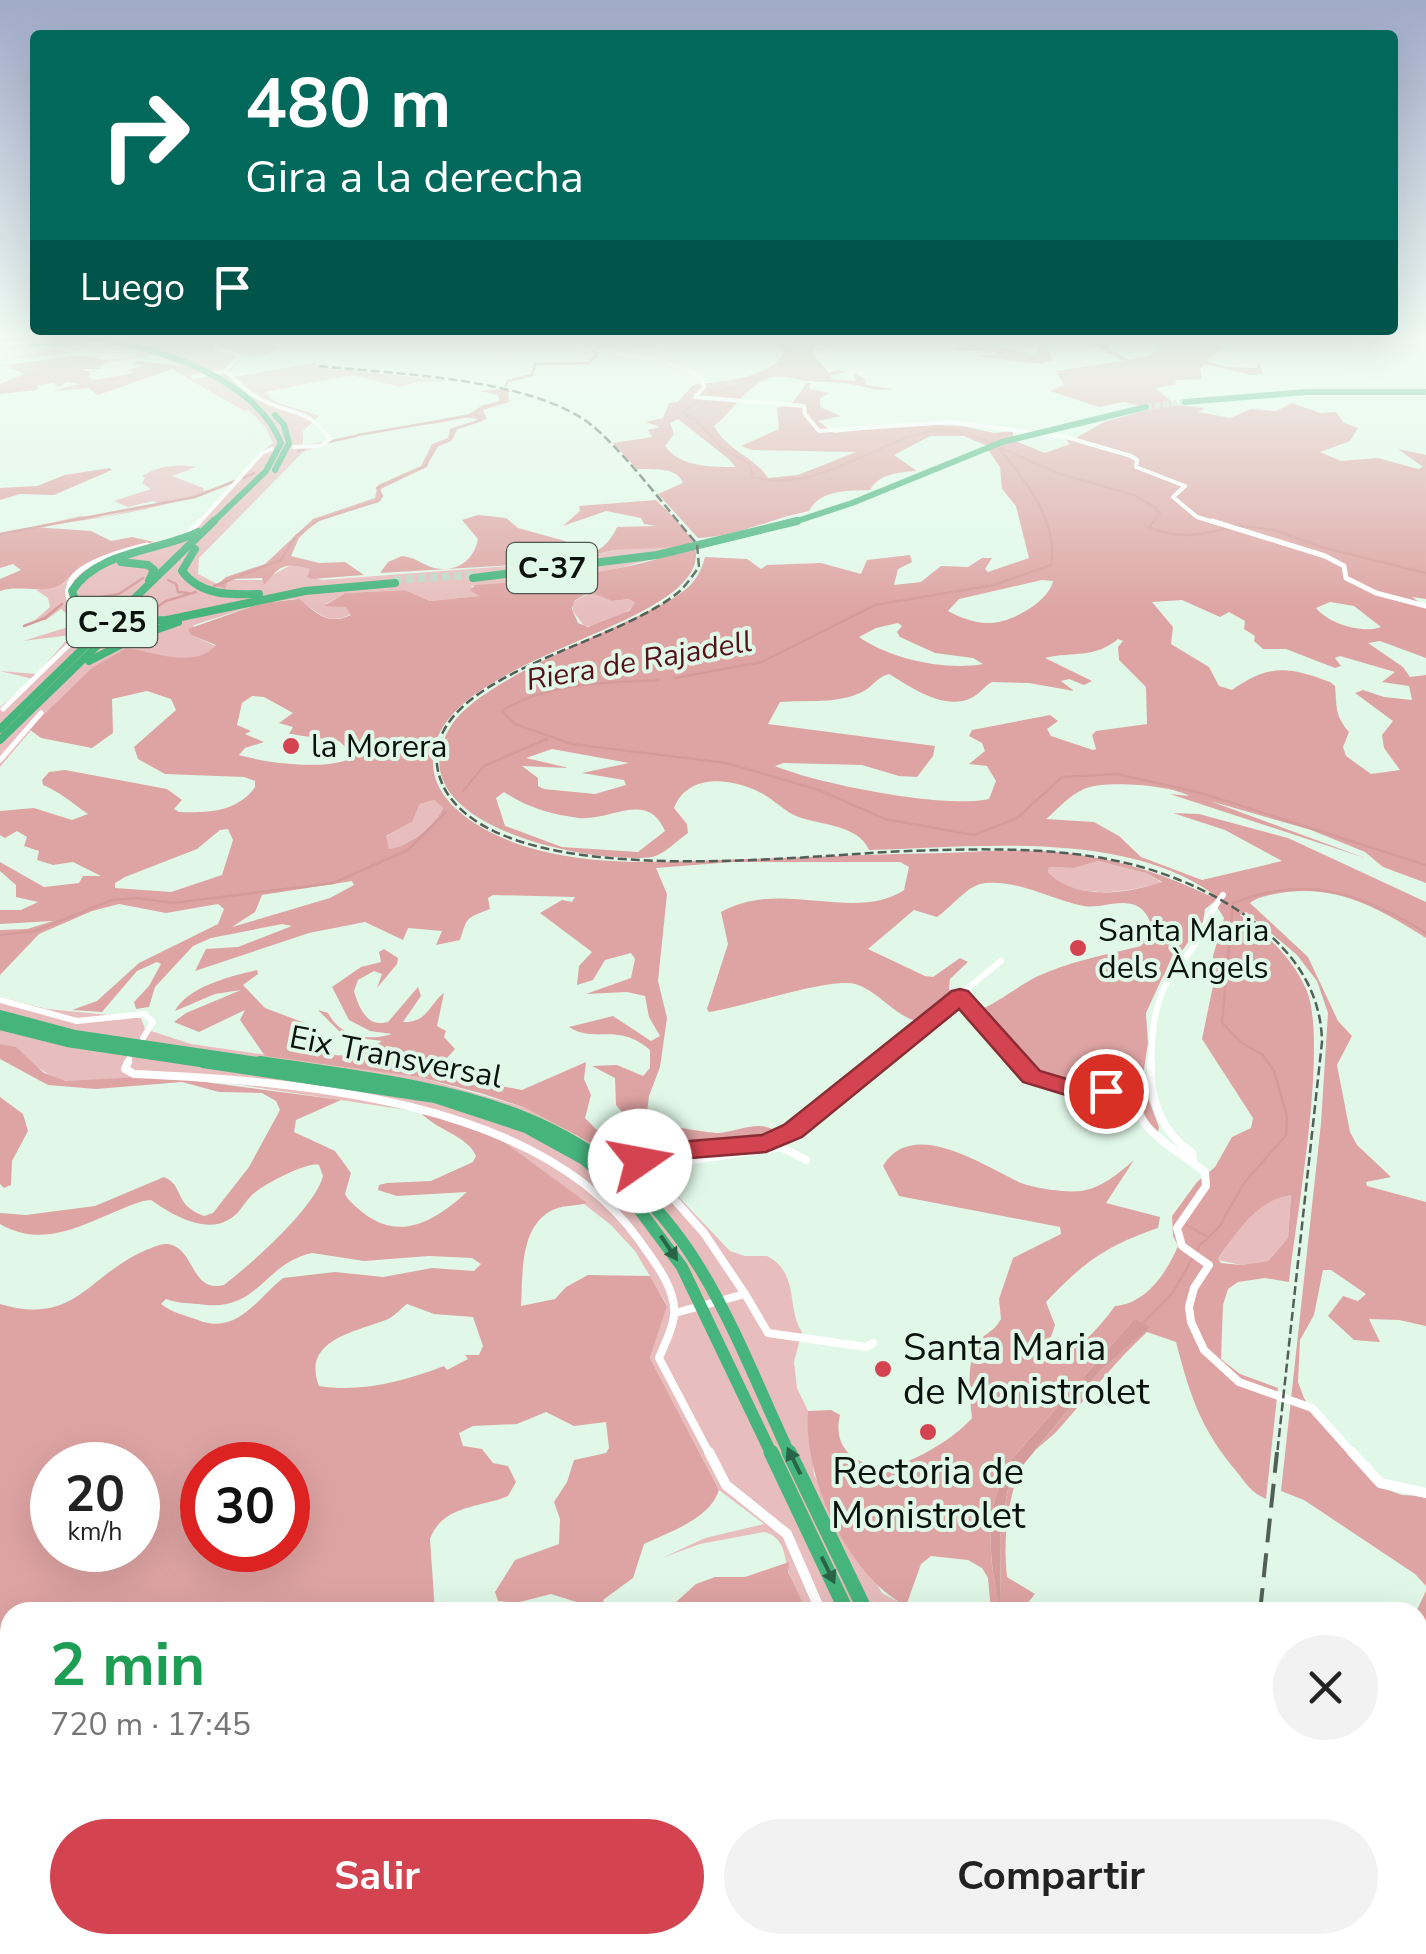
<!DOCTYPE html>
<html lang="es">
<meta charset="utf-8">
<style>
:root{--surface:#fff;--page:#f2f2f2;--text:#222;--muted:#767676;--accent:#d44450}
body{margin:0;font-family:"Nunito Sans",sans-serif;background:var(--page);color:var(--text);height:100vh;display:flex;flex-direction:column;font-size:38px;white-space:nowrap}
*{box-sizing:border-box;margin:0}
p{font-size:32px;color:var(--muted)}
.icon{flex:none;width:55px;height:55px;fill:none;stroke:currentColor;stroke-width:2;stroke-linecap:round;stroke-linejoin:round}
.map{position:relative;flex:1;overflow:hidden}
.drawer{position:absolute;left:0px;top:1602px;width:1428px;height:352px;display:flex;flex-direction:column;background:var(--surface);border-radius:30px 30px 0 0;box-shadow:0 10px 40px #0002}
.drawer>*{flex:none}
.banner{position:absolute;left:30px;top:30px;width:1368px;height:305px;border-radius:10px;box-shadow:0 10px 40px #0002;background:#00695c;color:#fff;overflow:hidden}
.speed{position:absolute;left:30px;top:1442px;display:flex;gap:20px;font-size:50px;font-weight:700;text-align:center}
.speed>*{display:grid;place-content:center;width:130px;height:130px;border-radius:50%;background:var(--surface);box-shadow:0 10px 40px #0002;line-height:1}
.speed small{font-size:25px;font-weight:400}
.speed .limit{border:15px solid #d22;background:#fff;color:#111}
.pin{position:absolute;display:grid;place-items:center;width:85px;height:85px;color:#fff;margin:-42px;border:5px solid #fff;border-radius:50%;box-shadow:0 2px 10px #0007}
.me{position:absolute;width:110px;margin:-55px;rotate:78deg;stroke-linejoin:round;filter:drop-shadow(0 0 8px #0008)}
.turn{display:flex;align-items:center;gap:35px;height:210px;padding:0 50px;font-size:45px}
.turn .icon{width:130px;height:130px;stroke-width:2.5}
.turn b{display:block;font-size:70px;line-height:85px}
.then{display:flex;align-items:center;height:95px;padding:0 50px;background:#0003;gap:20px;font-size:38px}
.round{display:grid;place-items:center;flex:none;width:105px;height:105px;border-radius:52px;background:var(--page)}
.overview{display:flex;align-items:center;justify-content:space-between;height:170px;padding:0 50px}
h1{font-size:60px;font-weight:700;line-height:75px;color:#1e9e55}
.button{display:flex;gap:20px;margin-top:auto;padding:20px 50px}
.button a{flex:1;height:115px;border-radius:60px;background:var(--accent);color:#fff;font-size:40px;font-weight:700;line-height:115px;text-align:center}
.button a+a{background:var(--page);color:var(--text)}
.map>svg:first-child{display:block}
.green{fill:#e7bebd}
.forest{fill:#dea4a3;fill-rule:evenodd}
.water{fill:#d59b9a}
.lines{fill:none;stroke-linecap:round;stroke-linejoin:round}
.stream-far1{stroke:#d59b9a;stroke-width:2.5}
.stream{stroke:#d59b9a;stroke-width:4}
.highway-tunnel-far1{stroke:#c1d6c8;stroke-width:6;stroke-dasharray:6 2.5;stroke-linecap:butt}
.highway-tunnel{stroke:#c1d6c8;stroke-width:8;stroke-dasharray:8 4;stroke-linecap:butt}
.minor-far4{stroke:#fff;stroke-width:4}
.minor-far3{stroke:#fff;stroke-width:5}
.minor-far2{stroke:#fff;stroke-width:6}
.minor-far1{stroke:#fff;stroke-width:8}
.minor{stroke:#fff;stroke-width:10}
.highway-far4{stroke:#46b47d;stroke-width:6}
.highway-far3{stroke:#46b47d;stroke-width:8}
.highway-far2{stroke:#46b47d;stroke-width:10}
.highway-far1{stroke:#46b47d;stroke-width:12}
.highway{stroke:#46b47d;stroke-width:15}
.rail-far1{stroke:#525f57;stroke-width:2.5;stroke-dasharray:9 4;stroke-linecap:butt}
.rail{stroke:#525f57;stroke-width:4;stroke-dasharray:24 11;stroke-linecap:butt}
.oneway{fill:#296446}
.route{fill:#d44450;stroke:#8a2c34;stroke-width:2.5}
.poi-dot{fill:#d44450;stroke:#e1f8e9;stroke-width:4}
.labels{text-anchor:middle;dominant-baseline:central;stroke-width:8;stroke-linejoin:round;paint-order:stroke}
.shield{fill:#e1f8e9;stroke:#4c5850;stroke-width:2.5}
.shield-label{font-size:30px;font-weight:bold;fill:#0c130f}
.far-water-label{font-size:30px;font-style:italic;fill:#551018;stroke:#e1f8e9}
.poi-label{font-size:32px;fill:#0c130f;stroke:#e1f8e9;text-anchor:start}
.street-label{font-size:32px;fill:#0c130f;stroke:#e1f8e9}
.near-poi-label{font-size:38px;fill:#0c130f;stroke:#e1f8e9;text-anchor:start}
</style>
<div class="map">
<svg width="1426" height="1954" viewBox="0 0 1426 1954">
<rect width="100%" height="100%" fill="#e1f8e9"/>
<g class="green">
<path d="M 0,338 L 282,338 L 267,343 L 281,348 L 259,356 L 241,356 L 229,373 L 235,377 L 316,362 L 320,367 L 447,381 L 417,382 L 400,387 L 352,375 L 265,392 C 277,408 301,407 319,416 L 303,431 L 303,445 L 338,440 L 303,452 L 199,558 L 198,574 L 225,588 L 229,580 L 263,580 L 291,565 L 311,569 L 308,576 L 322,580 L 562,562 L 614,550 L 654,546 L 676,547 L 682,551 L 597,574 L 471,586 L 479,596 L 430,601 L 405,590 L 345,593 L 326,604 L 346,607 L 351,614 C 325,628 317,608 295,599 L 262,603 L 194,625 L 191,635 L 216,646 C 193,670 153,652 126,648 C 74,678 38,722 0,767 L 0,707 L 33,679 L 0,671 L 37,674 L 71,635 L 23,641 L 78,624 L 61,609 L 46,620 L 34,621 L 50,607 L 48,598 L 36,590 L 63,584 L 83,566 L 119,551 L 185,535 L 234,482 C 171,508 101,519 33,527 L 80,516 L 104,517 L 158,503 L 153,501 L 128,507 L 114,501 L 151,489 L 142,483 L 145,478 L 142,476 C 157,467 175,463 196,467 L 172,476 L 203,488 L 204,491 C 216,488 234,483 244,474 C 256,463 256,454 273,443 L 266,428 L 249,410 L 244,411 L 172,369 L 180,366 C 151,350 154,356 126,360 C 112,361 105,361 99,368 L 105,360 L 129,358 L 138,352 L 105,344 L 56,343 L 62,351 L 75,353 L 0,360 L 33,354 L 48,346 L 0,349 Z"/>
<path d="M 592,592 L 612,601 L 629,599 L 635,603 C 626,617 600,628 584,626 L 573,611 L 573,602 Z"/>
<path d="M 434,800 L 443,808 C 437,824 407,847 389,850 L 385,837 L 412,822 L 420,804 Z"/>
<path d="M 1098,861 L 1146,873 L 1162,883 C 1125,892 1077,902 1048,872 L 1049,867 L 1074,868 Z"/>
<path d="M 0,997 L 47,1009 L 141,1018 L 145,1029 L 191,1044 L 419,1077 L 523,1107 L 605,1151 L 633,1149 L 730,1251 L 745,1256 L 767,1256 C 800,1273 786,1308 802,1332 L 794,1362 L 797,1388 L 808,1411 L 814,1475 L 882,1593 L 906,1606 L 910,1612 L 807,1612 C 802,1600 792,1586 789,1573 C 784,1556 785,1537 764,1532 L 700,1544 L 662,1558 L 705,1538 L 764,1524 L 719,1490 L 650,1358 L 667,1305 L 635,1251 L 611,1225 L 499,1138 L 420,1112 L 195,1078 C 153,1075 108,1085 68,1081 C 39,1078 28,1050 0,1044 Z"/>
<path d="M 1291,1194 L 1288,1238 L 1268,1261 L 1241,1265 L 1218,1260 C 1234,1233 1258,1200 1291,1194 Z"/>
</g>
<g class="forest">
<path d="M 777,338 L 859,338 L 817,346 L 812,353 L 829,373 L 839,370 L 845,372 L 830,376 L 833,379 L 856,381 L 854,373 L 865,379 L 866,385 L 893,389 C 874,392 872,388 856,385 C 838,381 820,383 802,380 C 795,379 783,375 773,377 C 746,384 733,412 714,426 C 727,451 754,456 768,478 L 798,475 L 856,452 L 752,450 L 741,446 L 779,429 L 777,408 L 792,403 L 807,383 L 810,383 L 810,389 L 830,393 L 820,398 L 820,407 L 841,416 L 818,421 L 834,433 L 916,424 L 961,426 L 994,433 L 1013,431 L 1013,440 L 1045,453 L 1070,444 L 1063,436 L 1076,438 L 1104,422 L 1151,409 L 1124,402 L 1099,407 L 1050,391 L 1064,385 L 1056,371 L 1123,361 L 1083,338 L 1114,345 L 1107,348 L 1129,360 L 1150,355 L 1166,343 L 1164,338 L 1229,338 L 1218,341 L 1222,349 L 1206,361 L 1227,367 L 1257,368 L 1259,363 L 1263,374 L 1251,375 L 1205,364 L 1200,369 L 1202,379 L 1176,380 L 1175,385 L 1155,388 L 1176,405 L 1205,408 L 1198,412 L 1230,418 L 1251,409 L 1276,411 L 1292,403 L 1320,413 L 1336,412 L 1344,423 L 1358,428 L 1350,441 L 1320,452 L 1341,461 L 1378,458 L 1418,469 L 1423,467 L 1398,449 L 1426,455 L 1426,599 L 1412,597 L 1426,607 L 1426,658 L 1380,641 L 1368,643 L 1403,667 L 1410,677 L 1426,675 L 1426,883 L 1383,867 L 1365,852 L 1311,830 L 1210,801 L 1365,858 L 1170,794 L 1189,796 C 1170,785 1105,780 1084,789 C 1068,796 1058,809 1046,819 L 1094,822 L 1119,836 L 1141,857 L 1202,880 L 1282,861 L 1225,830 L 1173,813 L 1199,814 L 1288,838 L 1426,902 L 1426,938 C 1381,910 1342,886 1287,892 C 1274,894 1259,896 1250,903 L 1308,957 L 1338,1021 L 1352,1036 L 1337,1065 L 1350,1132 L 1357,1145 L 1391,1177 L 1366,1182 L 1367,1186 L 1426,1202 L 1426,1326 L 1399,1320 L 1369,1319 L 1380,1342 L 1354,1340 L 1328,1316 L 1343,1296 L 1358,1301 L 1366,1294 L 1331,1270 L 1323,1270 L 1314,1315 L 1300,1340 L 1298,1382 L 1304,1398 L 1312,1412 L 1377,1486 L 1402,1495 L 1426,1496 L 1426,1586 L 1415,1574 L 1304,1500 L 1281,1491 L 1321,1123 L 1328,1013 L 1317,981 L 1297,955 L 1246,912 L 1240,915 C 1267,935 1292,957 1306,989 C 1329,1040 1296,1219 1289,1282 L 1265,1278 L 1238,1282 L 1228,1289 L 1223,1305 L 1221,1359 L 1240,1374 L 1278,1388 L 1266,1499 C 1252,1493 1246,1484 1237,1472 C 1201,1430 1190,1396 1176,1342 L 1147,1332 C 1114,1363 1088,1396 1058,1430 C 1047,1442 1026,1454 1020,1469 C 1007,1503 1003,1541 1007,1577 L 1035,1594 L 1026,1605 L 1026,1612 L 991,1612 L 988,1578 L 982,1568 L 968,1560 L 931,1556 L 921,1564 L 906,1606 C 847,1575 803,1477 808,1411 L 831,1410 L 840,1415 C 829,1461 878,1476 913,1459 C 933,1450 958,1434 972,1418 C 970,1398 964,1351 984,1336 C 992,1330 995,1329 1001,1319 L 999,1299 L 1013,1258 L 1061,1234 L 1060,1227 L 899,1196 L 883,1166 C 913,1116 985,1167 1021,1183 C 1033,1188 1067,1193 1081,1191 C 1102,1188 1119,1173 1134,1160 L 1106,1203 L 1160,1217 L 1158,1228 C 1106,1246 1085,1261 1046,1302 L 1055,1325 L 1049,1343 L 1060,1356 C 1083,1347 1101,1325 1115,1306 C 1146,1304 1167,1272 1178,1246 L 1173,1236 L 1172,1216 L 1197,1182 L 1215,1167 L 1232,1137 L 1251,1128 L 1253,1118 L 1202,1039 L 1215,976 L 1213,956 L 1224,918 L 1214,902 L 1205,909 L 1203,922 L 1162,978 L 1146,1013 L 1148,1043 L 1142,1082 L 1159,1127 L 1157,1138 L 1116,1098 L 1034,1079 L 975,1012 C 998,1003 1015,988 1036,977 C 1070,961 1105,955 1141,946 L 1151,924 C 1148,917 1145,910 1137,906 C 1120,898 1101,909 1084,906 C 1052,900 1020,880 986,883 C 968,884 953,906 937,917 L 914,910 L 868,949 L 925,976 L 933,977 L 960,958 L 968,962 L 950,979 L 949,989 L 957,994 L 915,1021 C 892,1013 878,991 855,984 C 829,977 741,1008 709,1012 L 707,1009 L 728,944 L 721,912 C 780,878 855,923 904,890 L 909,867 L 900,862 L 733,862 L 656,868 L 667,894 L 658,981 L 667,1018 L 660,1067 L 649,1096 L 646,1120 C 652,1124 710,1133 718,1133 C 736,1132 758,1120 774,1130 L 771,1137 L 736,1144 L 606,1151 L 523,1107 L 480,1093 L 419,1077 L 265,1056 L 240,1020 L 245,1010 L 199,1032 L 174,1022 L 186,1013 L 241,990 L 215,994 L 175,1011 C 187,987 231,976 257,970 L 258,974 L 243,985 L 265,1008 L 310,1025 L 314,1031 L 309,1050 C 337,1058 359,1059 382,1041 L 344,1036 L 318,1010 L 328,1013 C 340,1036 366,1042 392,1034 L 370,1031 L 349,1020 L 332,987 L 361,967 L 381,962 L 379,952 L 384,949 L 398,958 L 397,964 L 377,988 L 382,974 L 374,971 L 358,980 L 354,991 C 359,1008 367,1028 388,1022 L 418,987 L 421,996 L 403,1022 C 428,1023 429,1004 444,993 L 437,1026 L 446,1031 L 444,1037 L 455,1049 L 446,1059 L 424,1065 L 423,1071 L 522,1090 L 586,1062 L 584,1079 L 591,1095 L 585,1118 L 598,1131 L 610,1133 L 632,1124 L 616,1105 L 615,1078 L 592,1066 L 617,1065 L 643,1076 L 650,1068 L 650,1050 C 618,1022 594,1044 569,1027 L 613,1016 L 651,1041 L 660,1036 L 649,1017 L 645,996 L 627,992 L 586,994 L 631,978 L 635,959 L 631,953 L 605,960 L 593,980 L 577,985 L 579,966 L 592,952 L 540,913 L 562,900 L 572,902 L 575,897 L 493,895 L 488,898 L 490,909 C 465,919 468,916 460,940 L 436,945 L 442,931 L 408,928 L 403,940 L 365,922 L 309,933 L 195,971 L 206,949 L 238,947 L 292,926 L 282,924 L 211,938 L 193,946 L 155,987 L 149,1007 L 136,1009 L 134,1002 L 149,986 L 161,964 L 157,962 L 137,971 L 102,1012 L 72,1010 L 97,1001 L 139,963 L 218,924 L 224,909 L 218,904 L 166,913 L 119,904 L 92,911 L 39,934 L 0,975 L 0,930 L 27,929 L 53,921 L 0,924 L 0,910 L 21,910 L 38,902 L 16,897 L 16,885 L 0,871 L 0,862 L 44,887 L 79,883 L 83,876 L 101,876 L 73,862 L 53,865 L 37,860 L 39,851 L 24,846 L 27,837 L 17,831 L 5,838 L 0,835 L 0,811 L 34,808 L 72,820 L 88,814 C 72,803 60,792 43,785 L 42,780 L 49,772 L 65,770 L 167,789 L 182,800 L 174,809 L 179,812 C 207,813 238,812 255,787 L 255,781 L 244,777 L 165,774 L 138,759 L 134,747 L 176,710 L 171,699 L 147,691 L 112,699 L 113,733 L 92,748 L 41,738 L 29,729 L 92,668 L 126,648 C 152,651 195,670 216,645 L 191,635 L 188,629 L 262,603 L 299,599 C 317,613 327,626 351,615 L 346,607 L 324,606 L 345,593 L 405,590 L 430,601 L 479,596 L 470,590 L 475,585 C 545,580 614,574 681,552 L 676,547 L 614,550 L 562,562 L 380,573 L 388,562 L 402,556 C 415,557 423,565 434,568 C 457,573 474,560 478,539 L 462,520 L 478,515 L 506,518 L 518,528 L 565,541 L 578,554 C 597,556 610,543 617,527 L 657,526 L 644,524 L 641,518 L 606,511 L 563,526 L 580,511 L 579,506 L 656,500 C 669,513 696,536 696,554 C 698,631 427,657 433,764 C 434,795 462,817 488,831 C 557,867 642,863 718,860 C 794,858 869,854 945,853 C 988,851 1031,848 1073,854 C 1122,860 1166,875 1210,896 L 1213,894 C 1124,830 974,847 869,850 C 858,823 817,826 794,815 C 782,809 773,799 761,793 C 733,778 688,772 674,808 L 687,824 L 688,833 C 677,841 663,855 652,857 C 590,865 389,824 451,726 C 477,684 592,639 640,615 C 658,606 684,596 696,578 C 700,572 703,564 705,557 L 747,559 L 761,569 L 767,565 L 821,563 L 861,574 L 867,560 L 910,555 L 912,562 L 898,569 L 894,585 L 921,582 L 941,566 L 968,567 L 982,558 L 992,558 L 985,569 L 988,572 L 1029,558 L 1016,506 L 1002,489 L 1000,467 L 985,445 L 964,436 L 930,436 L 894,455 L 917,471 C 899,472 878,474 870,490 C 849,491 820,489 809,511 C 772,518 737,537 698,538 L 658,494 L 683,483 C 677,466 653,470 637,469 L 613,443 L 652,437 L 648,430 L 660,427 L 646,422 L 663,418 L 669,403 L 678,402 L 693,385 C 720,382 770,379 784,352 L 776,345 ZM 678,419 L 730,460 L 735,467 C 711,467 680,467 665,446 L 674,434 L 670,423 ZM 1042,580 L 1053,581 C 1048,603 1009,624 987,623 C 974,623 959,617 948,611 L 959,599 ZM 590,592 L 612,601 L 629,599 L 635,603 L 629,611 L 588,627 L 578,623 L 572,609 L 574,601 ZM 1182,600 L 1220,617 L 1229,612 L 1245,621 L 1244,629 L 1255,636 L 1254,641 L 1263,649 L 1286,649 L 1335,668 L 1341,666 L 1335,658 L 1340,656 L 1395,672 L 1382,682 L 1409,686 L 1412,700 L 1384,697 L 1363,690 L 1355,693 L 1393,721 L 1382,735 L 1384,748 L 1400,770 L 1371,774 L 1346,756 L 1343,747 L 1349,732 C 1334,715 1337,705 1335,686 L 1330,682 C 1288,666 1269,664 1232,690 L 1219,686 L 1209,667 L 1171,644 L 1173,627 L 1152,602 ZM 1330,602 L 1354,606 L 1381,627 C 1363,634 1329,624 1316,608 ZM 898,623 L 902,626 L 897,632 L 900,637 L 935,653 L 973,658 L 983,664 C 946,671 890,659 859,637 L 876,628 ZM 1118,639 L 1123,641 L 1118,647 L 1119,660 L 1146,687 L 1147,724 L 1096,731 L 1092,735 L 1096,749 L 1093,750 L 1051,736 L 1047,729 L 1058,721 L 1050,715 L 972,730 L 969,736 L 982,743 L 985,751 L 969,764 L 987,766 L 996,781 L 989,799 C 945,809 818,784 775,766 L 784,763 L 862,765 L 899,776 L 917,777 L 933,756 L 935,746 L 768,724 L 780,702 C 805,700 839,704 862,692 C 873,687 875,678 889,674 C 912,688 946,712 973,697 C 981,693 984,686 992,682 L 1029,683 L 1074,691 L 1061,681 L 1069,679 L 1084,685 L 1092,681 L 1045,658 C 1074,651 1094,659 1118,639 ZM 252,696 L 264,697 L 293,713 L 279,723 L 293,727 L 289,734 L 339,741 L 355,756 C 331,772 267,763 239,755 L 245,748 L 264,742 L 245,734 L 251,731 L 237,725 L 242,703 ZM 552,749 L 629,763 L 582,773 L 624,780 L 626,785 L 595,794 L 544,789 L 538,786 L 538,778 L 522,766 L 569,768 L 526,758 ZM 504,792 C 526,807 552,815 579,818 C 612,821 647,790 665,831 L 638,852 L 562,847 L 505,826 L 496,798 ZM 434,800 L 443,808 C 437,824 407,848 389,849 L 386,836 L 412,822 L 420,804 ZM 228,829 L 233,840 L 222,875 L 171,892 L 115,888 L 115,883 L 125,877 L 197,849 L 220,830 ZM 1098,861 L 1146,873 L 1162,882 C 1127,894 1076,901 1048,872 L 1049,867 L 1074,868 ZM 352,881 L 354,885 L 330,898 L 232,927 L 255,912 L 262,895 ZM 1291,1195 L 1288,1238 L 1268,1261 L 1241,1265 L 1221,1263 L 1218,1259 C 1235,1234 1258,1199 1291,1195 ZM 1135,1318 L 1149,1327 L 1100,1371 L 1009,1482 L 1000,1538 L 1001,1606 C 986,1560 986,1504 1010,1461 Z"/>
<path d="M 980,338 L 1020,338 L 1032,345 L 996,339 L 986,343 L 1033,354 L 1038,353 L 1039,347 L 1046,346 L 1053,360 L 1041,364 L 977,356 L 998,354 L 994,352 L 953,350 Z"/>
<path d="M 81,355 L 105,360 L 99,369 L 83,369 L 91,373 L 88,377 L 94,380 L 135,373 L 128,370 L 145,365 L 132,364 L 138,361 L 180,366 L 98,395 L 88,388 L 52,391 L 80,384 L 66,382 L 60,387 L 53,383 L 38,385 L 36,390 L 0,394 L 0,384 L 24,374 L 5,365 Z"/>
<path d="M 498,389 L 512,391 L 508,393 L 509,402 L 483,410 L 487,419 L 457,429 L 453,439 L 439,445 L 426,467 L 381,489 L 381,500 L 314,523 L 299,538 L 291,556 L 319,563 L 345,562 L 364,575 L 312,579 L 307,577 L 310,569 C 281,562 281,566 264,585 L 262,578 L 229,579 L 225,589 L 216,586 L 226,577 L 265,564 L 313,519 L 375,498 L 378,485 L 421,466 L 432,444 L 448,438 L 450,429 L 478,420 C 464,414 454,421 439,423 C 404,427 371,432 336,441 L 336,439 L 469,414 L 483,405 L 500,402 L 498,395 L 480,391 Z"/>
<path d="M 109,468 L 112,470 L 54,495 L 20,494 L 0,500 L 0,488 L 37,486 L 65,475 Z"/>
<path d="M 33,527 L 91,531 L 111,541 L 132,537 L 154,542 C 128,548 102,555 79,568 C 72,573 68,580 62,584 C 43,595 20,584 0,591 L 0,579 L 21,570 L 13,564 L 0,568 L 0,533 Z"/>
<path d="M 0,1044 L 16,1047 L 44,1073 L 66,1081 L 159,1076 L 341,1100 L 296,1120 L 294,1132 L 335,1151 L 351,1173 L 345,1194 L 348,1199 C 390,1244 426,1229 467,1192 L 397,1196 L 378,1190 L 379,1185 L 387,1183 L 431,1181 L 473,1162 L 476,1156 C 468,1136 436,1130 420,1112 L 499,1138 L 587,1203 C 576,1206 565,1205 555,1209 C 519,1224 523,1274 521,1306 L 555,1299 L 566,1287 L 588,1275 L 650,1276 L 667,1306 L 650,1358 L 719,1490 C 710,1519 669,1532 644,1544 L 633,1578 L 603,1600 L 608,1612 L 551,1594 L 516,1603 L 498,1601 L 495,1592 L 515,1560 L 559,1544 L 560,1519 L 554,1502 L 567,1482 L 574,1460 L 606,1453 L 609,1448 L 606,1422 L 574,1426 L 546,1412 L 517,1424 L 473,1426 L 459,1433 L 463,1446 L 482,1449 L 493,1463 L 508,1466 L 516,1482 L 508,1496 C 480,1508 442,1505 430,1539 L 435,1612 L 10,1612 L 10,1945 L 715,1945 L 704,1954 L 0,1954 L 0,1304 C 75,1326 86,1277 144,1251 C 151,1248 159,1244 166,1244 C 195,1245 190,1294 224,1285 C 251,1264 315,1208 323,1176 L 319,1165 C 308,1161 260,1186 251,1196 C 243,1204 240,1213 230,1219 C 205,1235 171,1214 151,1200 L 143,1201 C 95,1216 50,1253 0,1224 L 0,1213 L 26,1215 L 95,1206 L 164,1177 C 185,1186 173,1205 204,1216 L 213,1213 L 249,1167 L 280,1110 L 276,1101 L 262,1093 L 219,1092 L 182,1082 L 96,1089 L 48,1085 L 0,1059 ZM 312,1253 L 364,1261 L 429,1256 L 472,1258 L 481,1264 L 474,1271 L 432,1268 L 383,1277 L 335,1272 L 283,1278 C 256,1300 237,1335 198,1320 C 185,1315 172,1313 161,1304 L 166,1299 C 176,1303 187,1303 198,1304 C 259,1314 262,1264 312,1253 ZM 407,1304 L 434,1314 L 473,1317 L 483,1346 L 479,1355 L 465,1355 L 468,1359 L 447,1370 L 444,1366 C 404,1381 362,1393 319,1386 C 301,1339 357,1332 388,1319 C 396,1315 400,1309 407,1304 ZM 52,1465 L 138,1465 L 138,1550 L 52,1550 ZM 202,1465 L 288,1465 L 288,1550 L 202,1550 Z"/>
<path d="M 0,1097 L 23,1114 L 28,1131 L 12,1161 L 11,1185 L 4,1188 L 0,1184 Z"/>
<path d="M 789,1562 L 788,1572 L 807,1612 L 665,1612 L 696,1584 L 715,1577 L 745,1577 Z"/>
<path d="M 1426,1591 L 1426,1725 L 1418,1715 L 1416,1612 Z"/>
<path d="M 745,1945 L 869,1945 L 869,1946 L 867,1954 L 745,1954 Z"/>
</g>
<path class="water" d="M 1135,1318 L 1150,1327 L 1100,1371 L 1009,1482 L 1000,1538 L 1001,1609 C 987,1561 985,1505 1010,1461 Z"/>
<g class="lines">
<g class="stream-far1">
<path d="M 583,338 L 588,346"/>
<path d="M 1085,338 L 1122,357"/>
<path d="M 506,386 L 508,381 L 532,375 L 535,364 L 589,363 L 598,353 L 593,351"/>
<path d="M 706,395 C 730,387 781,379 791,353 L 781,338"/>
<path d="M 699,399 L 683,413 L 696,420 L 722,448 L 749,463 L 753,477 C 816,494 872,443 931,431 C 952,427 973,436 992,443"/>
<path d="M 358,435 L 474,415 L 483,407 L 505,401 L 501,392"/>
<path d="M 328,442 L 356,436"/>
<path d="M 1001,448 L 1060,474 L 1134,495 L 1155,507 L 1160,514 L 1149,527 C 1175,539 1200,536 1227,528"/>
<path d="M 298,451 L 304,449"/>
<path d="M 431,455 L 435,446 L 450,440 L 454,429 L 482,420 L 477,415"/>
<path d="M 243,478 L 254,473"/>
<path d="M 1234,525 L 1274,530 L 1321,547 L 1426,573"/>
<path d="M 0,534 L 195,497 L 235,481"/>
<path d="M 168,580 L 176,584 L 178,592 L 189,593"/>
<path d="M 214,586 L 281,560 L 296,536 L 320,519 L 378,501 L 382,496 L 377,488 L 426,466 L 429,457"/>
<path d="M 83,600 L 119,594 L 143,578"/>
<path d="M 141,617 L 166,601 L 196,592"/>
<path d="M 24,626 L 45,618 L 62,604"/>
<path d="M 675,678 L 762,662 L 875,605 L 994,585 L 1051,565 C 1059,521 1024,479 998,447"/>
<path d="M 658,680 C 605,683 548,682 502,711 L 515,724 L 572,744 L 726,763 L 819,790 L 885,819 L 974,835 L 1017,818 L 1062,777 L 1117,774 L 1201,793 L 1426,865"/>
<path d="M 463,791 L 484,766 L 547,739"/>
<path d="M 0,935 L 35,931 L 112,900 L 135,898 L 173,903 L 333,883 L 408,850 L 446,812"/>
<path d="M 1187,1225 L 1208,1237"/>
<path d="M 1144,1322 L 1172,1294 L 1200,1245 L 1219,1227 L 1244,1183 L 1286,1135 L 1287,1116 L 1274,1071 L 1263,1055 L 1239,1041 L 1222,1022 L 1233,903 C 1308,874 1360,893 1426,933"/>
</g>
<path class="stream" d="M 1046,1945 L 1049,1954"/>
<path class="highway-tunnel-far1" d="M 1146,407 L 1185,402"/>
<path class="highway-tunnel" d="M 394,580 L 473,575"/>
<g class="minor-far4">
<path d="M 217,338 L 216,349 L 239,355 L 226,371"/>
<path d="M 534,338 L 669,363 L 701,377 L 704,387 L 695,397 L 804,406 L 805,414 L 819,431 L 951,422 L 1066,437 L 1131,456 L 1137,460 L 1136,467 L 1185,486 L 1173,497 L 1197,517 L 1220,524"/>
<path d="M 0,346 L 49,338"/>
<path d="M 628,355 L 696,338"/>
<path d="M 226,371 C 239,384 252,397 271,404 C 301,416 309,411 330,439 L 321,446 L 294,447"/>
<path d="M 193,377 L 226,371"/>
<path d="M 198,524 L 262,453 L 272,449"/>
</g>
<g class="minor-far3">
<path d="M 1212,521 L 1325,556 L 1344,566 L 1346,578 L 1376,593 L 1426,606"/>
<path d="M 188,534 L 200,521"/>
<path d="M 3,709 L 81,633 L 82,619 C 37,573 110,554 147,545"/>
<path d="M 0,760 L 41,713"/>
</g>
<g class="minor-far2">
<path d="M 960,996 L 1020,1065"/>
<path d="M 0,1000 L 77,1021 L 145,1014 L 153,1022 L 143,1038"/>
<path d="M 127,1065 L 129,1059"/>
<path d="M 874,1065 L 1001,961"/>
<path d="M 1151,1065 C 1152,1037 1153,1005 1168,981 C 1177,967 1188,956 1196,942 C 1206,926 1210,910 1223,895"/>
</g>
<g class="minor-far1">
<path d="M 128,1062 L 125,1069 L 134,1074 C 295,1081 538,1098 639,1240 C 653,1260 677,1289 674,1315 C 673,1329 664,1345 659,1358 L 710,1455"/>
<path d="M 1018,1062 C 1045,1093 1083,1086 1120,1094 C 1134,1097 1137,1111 1144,1122 C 1157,1141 1187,1157 1205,1172 L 1206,1186 L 1177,1228 L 1182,1246 L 1209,1265 L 1194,1288 L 1189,1307 L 1191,1322 L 1204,1350 L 1239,1382 L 1312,1408 L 1354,1455"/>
<path d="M 1151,1062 C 1149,1101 1161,1131 1192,1153 L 1193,1160"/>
<path d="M 645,1167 L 781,1147 L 806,1160"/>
<path d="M 745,1294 L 768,1333 L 866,1347 L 873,1343"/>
<path d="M 675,1313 L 745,1294 L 704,1233 L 640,1161 L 641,1154 L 766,1143 L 793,1131 L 877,1062"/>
</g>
<g class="minor">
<path d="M 709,1452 L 726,1485 L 787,1534 L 821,1612"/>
<path d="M 1352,1452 L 1380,1483 L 1426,1493"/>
<path d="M 841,1954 L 842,1945"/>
</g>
<g class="highway-far4">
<path d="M 80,338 C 146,341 254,376 281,443 L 266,471 L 211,524"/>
<path d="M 0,339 L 26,338"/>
<path d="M 32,343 L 86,341"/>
<path d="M 1185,402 L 1306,392 L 1426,392"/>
<path d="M 275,415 L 284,425 L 289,443 L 275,470"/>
<path d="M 788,524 L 852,503 L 1002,442 L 1146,407"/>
</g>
<g class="highway-far3">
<path d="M 195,549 L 182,571 C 201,596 230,595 259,594"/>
<path d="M 121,562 L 148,565 L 154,570 L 149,581"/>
<path d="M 473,578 L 657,555 L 797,521"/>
<path d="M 108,619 L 76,603 L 72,591 C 99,550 157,552 198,532"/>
<path d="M 126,621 L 167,620 L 305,591 L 395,583"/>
<path d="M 89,661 L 138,636 L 178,622"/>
<path d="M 0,729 L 214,521"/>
<path d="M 0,740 L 103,640"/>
</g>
<g class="highway-far2">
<path d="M 0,1015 L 75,1035 L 277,1065"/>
<path d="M 0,1025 L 67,1042 L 220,1065"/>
</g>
<g class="highway-far1">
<path d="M 203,1062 L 435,1097 L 526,1127 L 584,1159 L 633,1201 L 682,1267 L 772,1455"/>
<path d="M 260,1062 C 439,1089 597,1098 701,1270 C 736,1328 761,1394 790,1455"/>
</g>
<g class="highway">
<path d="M 771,1452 L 847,1612"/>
<path d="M 789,1452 L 866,1612"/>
<path d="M 932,1945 L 933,1954"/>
<path d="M 945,1945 L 946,1954"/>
<path d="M 966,1945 L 968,1954"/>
</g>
<path class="rail-far1" d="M 319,366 C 394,374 538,378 595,428 C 632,461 664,506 697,544 L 699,567 C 693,575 687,584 680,591 C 622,640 476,666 443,732 C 432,753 436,777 449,796 C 518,892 800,855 908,851 C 970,849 1034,847 1096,857 C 1151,866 1203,885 1249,918 C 1291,949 1321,988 1322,1042 L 1277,1455"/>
<g class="rail">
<path d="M 1260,1612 L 1277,1452"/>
<path d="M 1276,1945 L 1278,1954"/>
</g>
</g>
<defs><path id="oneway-solid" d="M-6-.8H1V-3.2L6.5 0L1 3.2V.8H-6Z" transform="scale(2.5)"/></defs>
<g class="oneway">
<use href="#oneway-solid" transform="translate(669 1248) rotate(56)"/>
<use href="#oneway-solid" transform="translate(794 1461) rotate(-116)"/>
<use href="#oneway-solid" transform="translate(828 1570) rotate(64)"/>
</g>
<linearGradient id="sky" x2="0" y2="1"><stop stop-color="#a0aac9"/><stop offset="0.55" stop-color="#f2fcf5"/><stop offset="1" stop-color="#f2fcf5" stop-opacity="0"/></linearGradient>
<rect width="1426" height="612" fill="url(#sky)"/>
<path class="route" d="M 960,989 L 968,991 L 1040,1071 L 1080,1083 L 1115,1085 L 1118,1091 L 1115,1096 L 1079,1099 L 1023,1082 L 959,1009 L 802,1137 L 766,1152 L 652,1161 L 640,1170 L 631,1167 L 627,1161 L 632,1148 L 642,1145 L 762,1135 L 784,1125 L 952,991 Z"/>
<g class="poi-dot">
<circle cx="291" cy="746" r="10"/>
<circle cx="1078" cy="948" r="10"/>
<circle cx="883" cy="1369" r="10"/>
<circle cx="928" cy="1432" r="10"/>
</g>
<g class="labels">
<g class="shield">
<rect x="507" y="543" width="90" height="50" rx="8"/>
<rect x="67" y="597" width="90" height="50" rx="8"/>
</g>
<g class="shield-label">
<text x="552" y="568">C-37</text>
<text x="112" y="622">C-25</text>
</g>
<g class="far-water-label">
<text transform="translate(639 661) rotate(-10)">Riera de Rajadell</text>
</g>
<g class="poi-label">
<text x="311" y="746">la Morera</text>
<text x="1098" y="930">Santa Maria<tspan x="1098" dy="37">dels Àngels</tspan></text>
</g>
<g class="street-label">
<text transform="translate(396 1057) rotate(11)">Eix Transversal</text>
</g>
<g class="near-poi-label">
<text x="903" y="1347">Santa Maria<tspan x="903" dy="44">de Monistrolet</tspan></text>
<text x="928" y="1471" text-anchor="middle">Rectoria de<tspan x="928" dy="44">Monistrolet</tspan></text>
</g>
</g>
</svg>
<div class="speed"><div>20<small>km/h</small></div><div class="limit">30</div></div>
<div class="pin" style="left:1106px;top:1091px;background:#d93025"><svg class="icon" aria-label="arrive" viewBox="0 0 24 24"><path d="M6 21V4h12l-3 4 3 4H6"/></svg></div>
<svg class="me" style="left:640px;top:1161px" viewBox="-20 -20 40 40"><circle r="19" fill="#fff"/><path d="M0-13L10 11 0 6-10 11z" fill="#d44450"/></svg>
<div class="banner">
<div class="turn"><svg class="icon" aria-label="right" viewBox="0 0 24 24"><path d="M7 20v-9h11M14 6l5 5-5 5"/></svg><div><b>480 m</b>Gira a la derecha</div></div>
<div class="then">Luego<svg class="icon" aria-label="arrive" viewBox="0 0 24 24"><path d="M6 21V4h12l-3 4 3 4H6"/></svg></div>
</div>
<section class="drawer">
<div class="overview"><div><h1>2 min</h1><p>720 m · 17:45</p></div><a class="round"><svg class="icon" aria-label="close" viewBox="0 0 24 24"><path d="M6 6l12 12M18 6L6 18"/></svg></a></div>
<div class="button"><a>Salir</a><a>Compartir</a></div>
</section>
</div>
